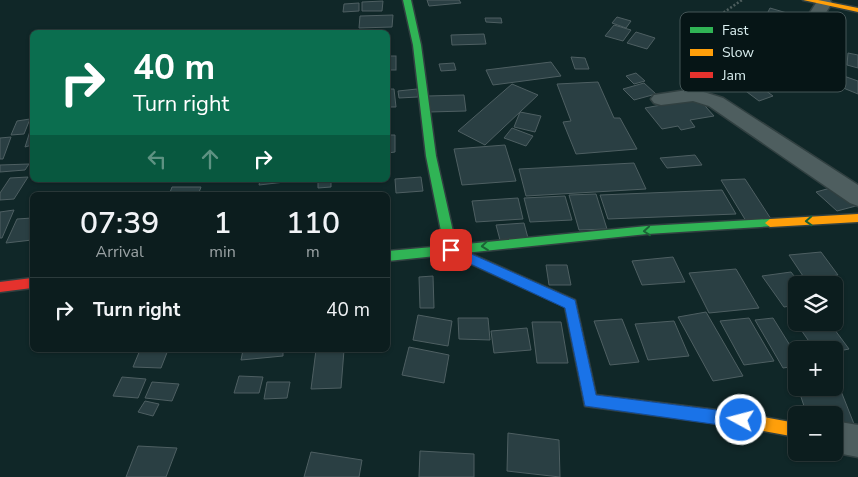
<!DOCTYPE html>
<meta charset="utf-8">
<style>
:root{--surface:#0c1d1e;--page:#152627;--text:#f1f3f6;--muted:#9aa2a4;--line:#2c3b3c}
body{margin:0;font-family:"Nunito Sans",sans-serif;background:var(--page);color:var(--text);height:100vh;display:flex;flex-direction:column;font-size:19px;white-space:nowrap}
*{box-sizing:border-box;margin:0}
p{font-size:16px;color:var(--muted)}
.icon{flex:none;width:28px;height:28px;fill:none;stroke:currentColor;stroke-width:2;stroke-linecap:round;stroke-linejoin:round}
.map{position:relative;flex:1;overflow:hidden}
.drawer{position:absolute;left:30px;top:192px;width:360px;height:160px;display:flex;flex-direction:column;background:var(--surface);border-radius:8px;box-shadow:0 1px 4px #0004,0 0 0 1px var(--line)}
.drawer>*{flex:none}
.banner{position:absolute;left:30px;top:30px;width:360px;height:152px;border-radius:8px;box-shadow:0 1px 4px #0004,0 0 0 1px var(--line);background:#0b6e4f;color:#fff;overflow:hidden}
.controls{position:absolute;left:788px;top:276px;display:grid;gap:10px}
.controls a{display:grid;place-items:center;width:55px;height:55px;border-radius:8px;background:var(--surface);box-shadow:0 1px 4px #0004,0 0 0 1px var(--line);font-size:25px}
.pin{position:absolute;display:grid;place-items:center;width:42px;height:42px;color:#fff;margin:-21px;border-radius:10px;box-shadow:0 2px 8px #0006}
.me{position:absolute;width:55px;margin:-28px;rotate:277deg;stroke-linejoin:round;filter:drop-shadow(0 0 4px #0008)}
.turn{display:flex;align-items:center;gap:18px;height:105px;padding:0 20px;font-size:22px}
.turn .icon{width:65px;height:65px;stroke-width:2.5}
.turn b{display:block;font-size:35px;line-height:42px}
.lanes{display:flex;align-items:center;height:48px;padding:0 20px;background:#0003;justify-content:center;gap:25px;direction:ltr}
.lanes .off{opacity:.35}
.eta{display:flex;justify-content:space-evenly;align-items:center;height:85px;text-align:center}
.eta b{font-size:30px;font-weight:600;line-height:35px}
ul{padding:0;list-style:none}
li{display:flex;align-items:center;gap:15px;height:65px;padding:0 20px;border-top:1px solid var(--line)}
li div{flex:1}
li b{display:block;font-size:19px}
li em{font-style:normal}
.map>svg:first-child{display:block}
.building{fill:#2a3f43;stroke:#4e5f62}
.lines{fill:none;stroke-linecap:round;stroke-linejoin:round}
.street-casing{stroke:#314041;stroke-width:3}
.fast-casing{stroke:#314041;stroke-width:3}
.slow-casing{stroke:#314041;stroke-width:3}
.jam-casing{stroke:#314041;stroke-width:3}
.path{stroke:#4e5e5e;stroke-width:2.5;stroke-dasharray:2 2;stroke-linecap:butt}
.street{fill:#4e5e5f;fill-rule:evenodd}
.fast{fill:#30b455;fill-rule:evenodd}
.slow{fill:#ff9f0a;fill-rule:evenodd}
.jam{fill:#e5322d;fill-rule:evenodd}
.oneway{stroke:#1b6436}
.route{fill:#1a73e8;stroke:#114b97}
.key{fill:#061516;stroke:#455657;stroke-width:1}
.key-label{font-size:14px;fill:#d9eeef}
</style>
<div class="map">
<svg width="858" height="477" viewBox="0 0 858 477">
<rect width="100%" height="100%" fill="#102728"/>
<g class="building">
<path d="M 427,0 L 459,0 L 461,3 L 429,6 Z"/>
<path d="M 383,1 L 382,11 L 362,11 L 362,2 Z"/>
<path d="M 359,3 L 359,11 L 343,12 L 344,4 Z"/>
<path d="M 770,8 L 797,16 L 796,21 L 802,22 L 800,27 L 765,18 Z"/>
<path d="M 393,15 L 392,27 L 359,28 L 360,16 Z"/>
<path d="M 617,17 L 631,21 L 626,28 L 612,23 Z"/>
<path d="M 485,18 L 501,18 L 502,23 L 486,22 Z"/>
<path d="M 614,25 L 631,30 L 623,41 L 605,36 Z"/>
<path d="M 636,32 L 655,38 L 647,49 L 627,43 Z"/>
<path d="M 484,34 L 486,44 L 452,45 L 451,35 Z"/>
<path d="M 848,53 L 858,55 L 858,68 L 847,65 Z"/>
<rect x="388" y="56" width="8" height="14"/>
<path d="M 571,57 L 585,58 L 589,69 L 575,69 Z"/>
<path d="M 551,62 L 561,76 L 493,85 L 486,70 Z"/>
<path d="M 454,63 L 456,70 L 441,71 L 439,64 Z"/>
<path d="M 636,73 L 645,81 L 634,84 L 626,76 Z"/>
<path d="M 838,74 L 858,81 L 858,94 L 831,83 Z"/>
<path d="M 749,78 L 773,96 L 759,101 L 735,83 Z"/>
<path d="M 598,82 L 614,118 L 620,118 L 637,149 L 576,154 L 563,122 L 571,121 L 557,84 Z"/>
<path d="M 644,83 L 656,94 L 634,100 L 623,89 Z"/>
<path d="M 512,84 L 538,95 L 485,145 L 458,131 Z"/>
<path d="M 388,89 L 394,89 L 396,107 L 388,107 Z"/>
<path d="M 417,89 L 418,97 L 399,98 L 398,91 Z"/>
<path d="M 464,95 L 466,111 L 429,112 L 427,96 Z"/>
<path d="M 698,98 L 714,116 L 690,120 L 695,127 L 681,130 L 678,126 L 662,129 L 645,108 Z"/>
<path d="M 520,112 L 541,116 L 535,132 L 514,127 Z"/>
<path d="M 30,119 L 24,134 L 11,135 L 17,121 Z"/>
<path d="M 32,127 L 32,145 L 25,147 L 31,128 Z"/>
<path d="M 512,128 L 533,136 L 526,146 L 504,138 Z"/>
<path d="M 388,135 L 395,135 L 395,152 L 388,153 Z"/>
<path d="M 11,137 L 3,159 L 0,159 L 0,138 Z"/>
<path d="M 505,145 L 516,181 L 462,185 L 454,149 Z"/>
<path d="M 695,155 L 702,165 L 667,168 L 660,158 Z"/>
<path d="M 634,163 L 646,189 L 526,196 L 519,169 Z"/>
<path d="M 29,164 L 25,170 L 0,172 L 0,165 Z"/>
<path d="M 28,177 L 14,199 L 0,200 L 0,193 L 10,178 Z"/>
<path d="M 421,177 L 423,191 L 396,193 L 395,179 Z"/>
<path d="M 745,179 L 771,219 L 746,221 L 721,180 Z"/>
<path d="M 260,180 L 285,180 L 285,182 L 259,185 Z"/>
<path d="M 318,180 L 331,180 L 331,187 L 318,188 Z"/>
<path d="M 172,187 L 201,187 L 198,195 L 169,195 Z"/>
<path d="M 834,187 L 856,206 L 837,211 L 816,192 Z"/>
<path d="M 722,190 L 736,214 L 608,219 L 600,195 Z"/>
<path d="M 596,194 L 607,229 L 579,230 L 569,195 Z"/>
<path d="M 565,196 L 572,220 L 530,222 L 524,198 Z"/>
<path d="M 518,198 L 523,219 L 476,222 L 472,201 Z"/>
<path d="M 14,210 L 2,238 L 0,238 L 0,212 Z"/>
<path d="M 32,218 L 32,240 L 6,243 L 17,219 Z"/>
<path d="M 524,223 L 528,238 L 500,240 L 496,225 Z"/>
<path d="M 821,252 L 838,275 L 805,279 L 789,255 Z"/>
<path d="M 673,257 L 685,282 L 642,285 L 632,261 Z"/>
<path d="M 546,265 L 567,265 L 571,285 L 549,285 Z"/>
<path d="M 736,269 L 759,308 L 709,313 L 689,273 Z"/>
<path d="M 791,272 L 801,285 L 796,285 L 796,305 L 784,307 L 762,276 Z"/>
<path d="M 433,276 L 434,308 L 420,308 L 419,277 Z"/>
<path d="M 796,310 L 796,322 L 829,322 L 849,349 L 834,352 L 834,350 L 815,350 L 788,311 Z"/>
<path d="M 706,312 L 743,376 L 713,381 L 678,317 Z"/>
<path d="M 418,315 L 452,321 L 448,346 L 413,340 Z"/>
<path d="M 458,318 L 488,318 L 490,340 L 459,339 Z"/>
<path d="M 749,318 L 774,361 L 744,365 L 720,321 Z"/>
<path d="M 773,318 L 796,355 L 796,366 L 783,368 L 755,320 Z"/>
<path d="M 622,319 L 639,362 L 610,365 L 594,321 Z"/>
<path d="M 674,321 L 689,356 L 648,360 L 635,324 Z"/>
<path d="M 532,322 L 561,322 L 568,363 L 537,363 Z"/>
<path d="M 527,328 L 531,350 L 494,353 L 491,331 Z"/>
<path d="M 409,347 L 449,355 L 444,383 L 402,375 Z"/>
<path d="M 140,350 L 168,350 L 161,368 L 133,367 Z"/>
<path d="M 243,350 L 283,350 L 283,356 L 241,360 Z"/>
<path d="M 316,350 L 344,350 L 341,388 L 311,389 Z"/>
<path d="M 834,375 L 835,376 L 858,434 L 834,432 L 834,415 L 807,415 L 798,388 L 834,388 Z"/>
<path d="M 239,376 L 263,377 L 259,393 L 234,393 Z"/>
<path d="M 122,377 L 146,379 L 138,398 L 113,396 Z"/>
<path d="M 152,382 L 179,384 L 172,401 L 145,398 Z"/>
<path d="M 267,382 L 290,382 L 287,398 L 264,399 Z"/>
<path d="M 145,401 L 159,404 L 153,416 L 138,412 Z"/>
<path d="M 508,433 L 559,440 L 560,477 L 507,471 Z"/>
<path d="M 138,446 L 177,448 L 166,477 L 126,477 Z"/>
<path d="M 420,451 L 474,454 L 474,477 L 419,477 Z"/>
<path d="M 311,452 L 362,460 L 359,477 L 304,477 Z"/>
</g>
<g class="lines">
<g class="street-casing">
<g id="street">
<path d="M 818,0 L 830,0 L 832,3 L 825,14 L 822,42 L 835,61 L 832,65 L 826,66 L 820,65 L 804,42 L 809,14 Z"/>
<path d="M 694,89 L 723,98 L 858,185 L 858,206 L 850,203 L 709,106 L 693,101 L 661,105 L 654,103 L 651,99 L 654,95 Z"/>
<path d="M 834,421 L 858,425 L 858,457 L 832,452 L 834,452 Z"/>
</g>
</g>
<g class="fast-casing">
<path id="fast" d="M 403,0 L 411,0 L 421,45 L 436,156 L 456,245 L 647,226 L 770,219 L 774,220 L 775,223 L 774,226 L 647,234 L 388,261 L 388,251 L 444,246 L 426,156 L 413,45 Z"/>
</g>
<g class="slow-casing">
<g id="slow">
<path d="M 803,0 L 818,0 L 858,8 L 858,12 Z"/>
<path d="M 858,214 L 858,222 L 770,227 L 765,223 L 770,219 Z"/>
<path d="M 451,245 L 575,300 L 596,395 L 741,413 L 796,423 L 796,437 L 741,427 L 585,406 L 565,307 L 447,253 L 445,250 L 447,247 Z"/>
</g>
</g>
<g class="jam-casing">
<path id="jam" d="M 32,278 L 32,288 L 0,292 L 0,282 Z"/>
</g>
<path class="path" d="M 717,17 L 742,0"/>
<use href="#street" class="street"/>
<use href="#fast" class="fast"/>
<use href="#slow" class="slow"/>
<use href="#jam" class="jam"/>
</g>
<defs><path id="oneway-chevron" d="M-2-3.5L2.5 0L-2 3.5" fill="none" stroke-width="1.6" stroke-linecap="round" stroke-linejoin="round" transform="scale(1.25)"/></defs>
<g class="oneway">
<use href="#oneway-chevron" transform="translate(809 221) rotate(177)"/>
<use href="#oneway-chevron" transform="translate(647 231) rotate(175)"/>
<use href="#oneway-chevron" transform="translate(485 246) rotate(174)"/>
</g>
<path class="route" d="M 451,245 L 575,300 L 596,395 L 741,413 L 747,415 L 749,420 L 747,426 L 741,428 L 585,406 L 565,308 L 447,253 L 445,250 L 447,246 Z"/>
<rect x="680" y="12" width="166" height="80" rx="8" class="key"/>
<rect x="690" y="27" width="23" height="6" fill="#30b455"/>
<rect x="690" y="49" width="23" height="7" fill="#ff9f0a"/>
<rect x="690" y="72" width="23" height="6" fill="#e5322d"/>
<g class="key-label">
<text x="722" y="35">Fast</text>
<text x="722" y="57">Slow</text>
<text x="722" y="80">Jam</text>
</g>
</svg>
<div class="controls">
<a><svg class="icon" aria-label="layers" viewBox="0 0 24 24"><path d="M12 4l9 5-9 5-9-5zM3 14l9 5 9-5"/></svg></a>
<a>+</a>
<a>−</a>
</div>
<div class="pin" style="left:451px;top:250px;background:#d93025"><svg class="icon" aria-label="arrive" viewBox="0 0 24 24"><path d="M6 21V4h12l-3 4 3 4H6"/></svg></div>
<svg class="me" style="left:741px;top:420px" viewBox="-20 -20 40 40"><circle r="17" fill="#1a73e8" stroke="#fff" stroke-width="3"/><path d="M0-11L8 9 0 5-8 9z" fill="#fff"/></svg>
<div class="banner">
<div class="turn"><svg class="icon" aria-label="right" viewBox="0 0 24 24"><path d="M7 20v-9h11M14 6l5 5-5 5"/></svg><div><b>40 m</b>Turn right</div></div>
<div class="lanes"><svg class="icon off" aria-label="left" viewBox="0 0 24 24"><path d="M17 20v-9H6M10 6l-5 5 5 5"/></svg><svg class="icon off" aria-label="ahead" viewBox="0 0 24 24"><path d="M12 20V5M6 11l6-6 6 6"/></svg><svg class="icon" aria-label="right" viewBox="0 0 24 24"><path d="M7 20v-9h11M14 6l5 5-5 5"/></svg></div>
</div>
<section class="drawer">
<div class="eta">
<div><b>07:39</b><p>Arrival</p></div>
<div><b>1</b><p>min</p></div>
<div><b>110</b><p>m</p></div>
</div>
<ul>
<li><svg class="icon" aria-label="right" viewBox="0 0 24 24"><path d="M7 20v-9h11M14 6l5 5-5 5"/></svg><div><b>Turn right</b></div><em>40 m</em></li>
</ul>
</section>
</div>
